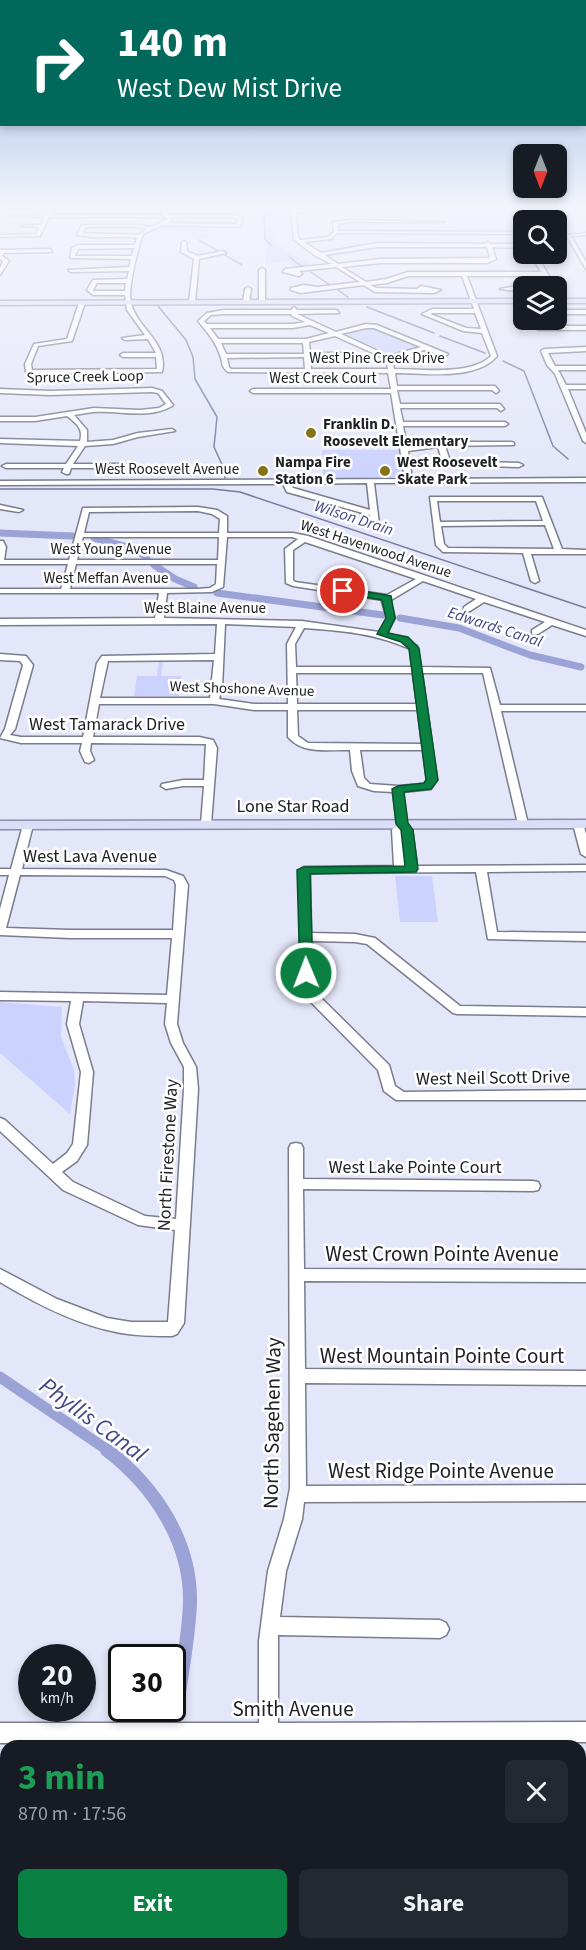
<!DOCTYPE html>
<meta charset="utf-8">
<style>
:root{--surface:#171b24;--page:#242831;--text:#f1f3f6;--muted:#9ea1a6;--accent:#0b8043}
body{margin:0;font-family:"Source Sans 3",sans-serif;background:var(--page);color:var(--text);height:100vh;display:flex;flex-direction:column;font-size:22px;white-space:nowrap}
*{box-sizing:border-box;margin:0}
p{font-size:20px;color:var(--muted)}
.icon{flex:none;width:33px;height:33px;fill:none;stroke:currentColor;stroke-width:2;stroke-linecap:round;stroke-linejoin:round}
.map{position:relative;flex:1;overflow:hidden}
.drawer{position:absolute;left:0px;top:1740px;width:586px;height:210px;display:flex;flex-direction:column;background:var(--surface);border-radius:18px 18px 0 0;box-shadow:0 3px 9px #0003}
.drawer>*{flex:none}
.top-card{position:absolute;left:0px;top:0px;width:586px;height:126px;box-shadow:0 3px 9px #0003;background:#00695c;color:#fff;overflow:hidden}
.needle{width:39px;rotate:180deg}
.controls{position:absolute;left:513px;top:144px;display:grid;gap:12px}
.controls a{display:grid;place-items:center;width:54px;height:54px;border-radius:9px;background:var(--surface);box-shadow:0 3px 9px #0003;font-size:30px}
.speed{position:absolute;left:18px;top:1644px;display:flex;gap:12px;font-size:30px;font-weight:700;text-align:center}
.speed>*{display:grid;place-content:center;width:78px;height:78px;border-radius:50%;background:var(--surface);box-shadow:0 3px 9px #0003;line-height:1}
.speed small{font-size:15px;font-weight:400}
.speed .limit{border:3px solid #111;border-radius:9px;background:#fff;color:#111}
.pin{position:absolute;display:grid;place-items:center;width:51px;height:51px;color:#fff;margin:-26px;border:3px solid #fff;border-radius:50%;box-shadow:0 2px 6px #0007}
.me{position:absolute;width:66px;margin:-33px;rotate:359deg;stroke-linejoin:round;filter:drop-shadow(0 0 4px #0008)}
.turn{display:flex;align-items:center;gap:21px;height:126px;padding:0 18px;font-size:27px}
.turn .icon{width:78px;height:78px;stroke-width:2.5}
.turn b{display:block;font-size:42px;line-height:51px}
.round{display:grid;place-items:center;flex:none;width:63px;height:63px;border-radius:9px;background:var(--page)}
.overview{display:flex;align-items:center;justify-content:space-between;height:102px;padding:0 18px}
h1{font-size:36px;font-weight:700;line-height:45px;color:#1e9e55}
.cta{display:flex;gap:12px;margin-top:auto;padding:12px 18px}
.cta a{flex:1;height:69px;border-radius:9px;background:var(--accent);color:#fff;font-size:24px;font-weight:700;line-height:69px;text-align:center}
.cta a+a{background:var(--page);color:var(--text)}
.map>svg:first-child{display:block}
.green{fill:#cbd2fd}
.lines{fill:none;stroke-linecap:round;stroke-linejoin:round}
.stream{stroke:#767ba1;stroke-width:1.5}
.canal-far2{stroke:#9ba2d5;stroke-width:7}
.canal-far1{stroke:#9ba2d5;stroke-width:11}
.canal{stroke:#9ba2d5;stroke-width:14}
.minor-casing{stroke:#797c8c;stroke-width:3}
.major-casing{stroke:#898eab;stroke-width:3}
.minor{fill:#fff;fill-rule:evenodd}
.major{fill:#dadef7;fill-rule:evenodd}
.route{fill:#0b8043;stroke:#07532c;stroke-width:1.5}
.poi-dot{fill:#857417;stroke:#fff;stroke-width:2}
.labels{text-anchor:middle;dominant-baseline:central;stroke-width:5;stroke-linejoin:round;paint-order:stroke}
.far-street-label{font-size:15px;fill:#202127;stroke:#fff}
.far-poi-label{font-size:15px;font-weight:bold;fill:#202127;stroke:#fff;text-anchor:start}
.far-water-label{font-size:16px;font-style:italic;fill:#434787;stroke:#fff}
.street-label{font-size:18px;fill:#202127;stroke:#fff}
.near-street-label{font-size:21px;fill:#202127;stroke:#fff}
.near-water-label{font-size:24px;font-style:italic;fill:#434787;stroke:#fff}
</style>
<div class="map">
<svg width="586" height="1950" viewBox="0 0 586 1950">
<rect width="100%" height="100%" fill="#e4e7f9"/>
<g class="green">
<path d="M 266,207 L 272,207 L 273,241 L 313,267 L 298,269 L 286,261 L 265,264 L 268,238 Z"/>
<path d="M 165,226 L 210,227 L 208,238 L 194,238 L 187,233 L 149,230 Z"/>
<path d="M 372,328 L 422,347 L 391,355 L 343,334 Z"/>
<path d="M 322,450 L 402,450 L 406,477 L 323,479 Z"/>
<path d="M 159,660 L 163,660 L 161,676 L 181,676 L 179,696 L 134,696 L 137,676 L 157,676 Z"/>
<path d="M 395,876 L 432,876 L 438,922 L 400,922 Z"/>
<path d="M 0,1002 L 62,1007 L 61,1037 L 74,1070 L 75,1084 L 70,1114 L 0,1053 Z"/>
</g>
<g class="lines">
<g class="stream">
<path d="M 264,207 L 265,239 L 271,245"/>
<path d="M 199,240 L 242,265"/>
<path d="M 289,257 L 303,267"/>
<path d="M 311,272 L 330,285"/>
<path d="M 338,290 L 348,297"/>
<path d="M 158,306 L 186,340 L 193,357 L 195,379 L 217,417 L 214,447 L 225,471 L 225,478"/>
<path d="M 367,307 L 434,333"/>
<path d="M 440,336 L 485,353"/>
<path d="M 503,361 L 524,371 L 553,446 L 568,459"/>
<path d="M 0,489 L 213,489 L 240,492 L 586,608"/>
</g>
<g class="canal-far2">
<path d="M 0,533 L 72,536"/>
<path d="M 94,538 L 135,549 L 147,558"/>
<path d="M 154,565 L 175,579 L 194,587"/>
<path d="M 217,593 L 383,615"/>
<path d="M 400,618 L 459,628 L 530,655 L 581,667"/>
</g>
<path class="canal-far1" d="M 0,1377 L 109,1451"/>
<g class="canal">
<path d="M 107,1450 C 154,1486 191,1541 190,1602 C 189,1638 181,1673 177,1708"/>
<path d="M 183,1944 L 184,1950"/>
</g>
<g class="minor-casing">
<g id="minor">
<path d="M 13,207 L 54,207 L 51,215 L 164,215 L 159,207 L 163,207 L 169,215 L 235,215 L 242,218 L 241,226 L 239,227 L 163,225 L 143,234 C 138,249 127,289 131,303 C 137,329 169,342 162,372 L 29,374 L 26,372 L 25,364 L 34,344 L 67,339 L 79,303 L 82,301 L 85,303 L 72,341 L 38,346 L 31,364 L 32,370 L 157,369 L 156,357 L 123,357 L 120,355 L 123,353 L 156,353 L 148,339 L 125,340 L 122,338 L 145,335 L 127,310 L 125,295 L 93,295 L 87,290 L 93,280 L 127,279 L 129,271 L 71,272 L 68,270 L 129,267 L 131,259 L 70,258 L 72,248 L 78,245 L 135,245 L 137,237 L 91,237 L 77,235 L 82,225 L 140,225 L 151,227 L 167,219 L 166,217 L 49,217 L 40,236 L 0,237 L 0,235 L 36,234 L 39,227 L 21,226 L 41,225 L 44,217 L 8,216 L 46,215 L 49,208 L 15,208 ZM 171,217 L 234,217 L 238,219 L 237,224 L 168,223 L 172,220 ZM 86,227 L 140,227 L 147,229 L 138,235 L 82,233 ZM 134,248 L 132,256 L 75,256 L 78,249 ZM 97,283 L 126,283 L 125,291 L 94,291 L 93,290 Z"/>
<path d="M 93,207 L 157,207 L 95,208 Z"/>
<path d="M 291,207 L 295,207 L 296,210 L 441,209 L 296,212 L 298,238 L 300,240 L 328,237 L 334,232 L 333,222 L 350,220 L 445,222 L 350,222 L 338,224 L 338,231 L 524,232 L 524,234 L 337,233 L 331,239 L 304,242 L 321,253 L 377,243 L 486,244 L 488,242 L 491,244 L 524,244 L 524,248 L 492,247 L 496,259 L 487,263 L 380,263 L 342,267 L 366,282 L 386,279 L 408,272 L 541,272 L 531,254 L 536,254 L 552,281 L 551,286 L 547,286 L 546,281 L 543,276 L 467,276 L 497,356 C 476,381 424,373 395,373 L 397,386 L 495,386 L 499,391 L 496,393 L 492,390 L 397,390 L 400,404 L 500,404 L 504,409 L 501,411 L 497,408 L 400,408 L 403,422 L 505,422 L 508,424 L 505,426 L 403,426 L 407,447 L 442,442 L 512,442 L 514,443 L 514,445 L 445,446 L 450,461 L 519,463 L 523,465 L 519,467 L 447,465 L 443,463 L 438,447 L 408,451 L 412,479 L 586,478 L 586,482 L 374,483 L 379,524 L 375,526 L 371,524 L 370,515 L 287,492 L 283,484 L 0,485 L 0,481 L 405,479 L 391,393 L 253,393 L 250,391 L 253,389 L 391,389 L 388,373 L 228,372 C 221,367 223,362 220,355 C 216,342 207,332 198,321 L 207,313 L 224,310 L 291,310 L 294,307 L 297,310 L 337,310 L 339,313 L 297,314 L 336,332 L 366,324 L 377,325 L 448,354 L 445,356 L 424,350 L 392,359 L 394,369 C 422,369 470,376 491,356 L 482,333 L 463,331 L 422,314 L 432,309 L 474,309 L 462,276 L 408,276 L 387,283 L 370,285 L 376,288 L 417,289 L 421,286 L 441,290 L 434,293 L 375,292 L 364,285 L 301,293 L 291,290 L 291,288 L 304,285 L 317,287 L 360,282 L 336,267 L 299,271 L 302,274 L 299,276 L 283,272 L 285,269 L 332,264 L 316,256 L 294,240 ZM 377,247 L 487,247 L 490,258 L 380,259 L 338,264 L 325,255 ZM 433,313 L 475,313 L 481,329 L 466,328 L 430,314 ZM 224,314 L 291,314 L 292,316 L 305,322 L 293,324 L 207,324 L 204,321 L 211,315 ZM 310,325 L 329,333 L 306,339 L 218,339 L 210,328 L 293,328 ZM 366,328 L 374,328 L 421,347 L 389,356 L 341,334 ZM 335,336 L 386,359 L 388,369 L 311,369 L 310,357 L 344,356 L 342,353 L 310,353 L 309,342 ZM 221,343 L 303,343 L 304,354 L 226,354 ZM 304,357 L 305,369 L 231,369 L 229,367 L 227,358 ZM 367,483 L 370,510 L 293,488 L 290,484 Z"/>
<path d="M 586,233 L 586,235 L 571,236 L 586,262 L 586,269 L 566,235 Z"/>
<path d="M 184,241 L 186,242 L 187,251 L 198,256 L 223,251 L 226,253 L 199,259 L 195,302 L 192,304 L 189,302 L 194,259 L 181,252 L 182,242 Z"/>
<path d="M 50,249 L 52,252 L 4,253 L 2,256 L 9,261 L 0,275 L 0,268 L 3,261 L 0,259 L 0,250 Z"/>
<path d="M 262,268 L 265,270 L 265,302 L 262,304 L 259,302 L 259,270 Z"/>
<path d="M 517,286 L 524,288 L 524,292 L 500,289 Z"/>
<path d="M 248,287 L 251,289 L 249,302 L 246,304 L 243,302 L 245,289 Z"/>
<rect x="556" y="310" width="30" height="4"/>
<path d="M 530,320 L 536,320 L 540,326 L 586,326 L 586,330 L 538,330 Z"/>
<path d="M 586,347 L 586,351 L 548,353 L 555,366 L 586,366 L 586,370 L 558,370 L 566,385 L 586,385 L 586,389 L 568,389 L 586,433 L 586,443 L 583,441 L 555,374 L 547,365 L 541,351 L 544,349 Z"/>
<path d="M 152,388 L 162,391 L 173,405 L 172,406 C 148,420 120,410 93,412 C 87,413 80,414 74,415 L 87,430 L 87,442 L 113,440 L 138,433 L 172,429 L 175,431 L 138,437 L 113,444 L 85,446 L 73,464 L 121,464 L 121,468 L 71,468 L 69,474 L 66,474 L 62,472 L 64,468 L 6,468 L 2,466 L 6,464 L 66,464 L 78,446 L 0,443 L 0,439 L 80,441 C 84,429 76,423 67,416 L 35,421 L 0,421 L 0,417 L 35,417 L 94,408 L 140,410 L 159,408 L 166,404 L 158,393 L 152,392 L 50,395 L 0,393 L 0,389 L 50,391 Z"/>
<path d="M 430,497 L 542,497 L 562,549 L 586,550 L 586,554 L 531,554 L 539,581 L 535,583 L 531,581 L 523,553 L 443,552 L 436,545 ZM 437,501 L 536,501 L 543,521 L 440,522 ZM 545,525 L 554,549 L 448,548 L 444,544 L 441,526 Z"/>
<path d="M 0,505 L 23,510 L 19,512 L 0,509 Z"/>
<path d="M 198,507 L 217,510 L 227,516 L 227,533 L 293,533 L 308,536 L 586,630 L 586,636 L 552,625 L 538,634 L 532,634 L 532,630 L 545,622 L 484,602 L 470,611 L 464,611 L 464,607 L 476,599 L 423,581 L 391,600 L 390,602 L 395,618 L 387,633 L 417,646 L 421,667 L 490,668 L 500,705 L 586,705 L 586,711 L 501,711 L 528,824 L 523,827 L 518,824 L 483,673 L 422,673 L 437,780 L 431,789 L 403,792 L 407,823 L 412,829 L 417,866 L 586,865 L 586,871 L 487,872 L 497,932 L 586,933 L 586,941 L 488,939 L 476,872 L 310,873 L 311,933 L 355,934 L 375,938 L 460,1006 L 586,1008 L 586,1016 L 457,1014 L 453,1013 L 367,944 L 355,942 L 312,941 L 313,990 L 389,1065 L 395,1086 L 404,1092 L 586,1090 L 586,1100 L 396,1100 L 384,1091 L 378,1070 L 303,994 L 301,991 L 299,870 L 304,867 L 394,866 L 392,830 L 397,824 L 393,792 L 374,791 L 358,786 L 352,771 L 350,750 C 329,749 303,755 288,737 L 288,710 L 254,710 L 214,704 L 99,704 L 93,737 L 199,737 L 213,740 L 217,748 L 211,824 L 206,827 L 201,824 L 204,786 L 183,786 L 166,789 L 161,786 L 162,784 L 183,780 L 204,780 L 206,744 L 91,743 L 90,751 L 94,760 L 89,763 L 85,762 L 80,751 L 82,743 L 21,743 L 0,738 L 5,729 L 23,665 L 20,661 L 0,660 L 0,654 L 26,656 L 33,665 L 15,729 L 10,735 L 21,737 L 83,737 L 97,663 L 102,656 L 215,654 L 217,624 L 0,625 L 0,619 L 155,618 L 159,593 L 0,593 L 0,589 L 61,589 L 68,564 L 0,564 L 0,541 L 3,541 L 6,547 L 4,560 L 69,560 L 83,508 ZM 198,511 L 212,514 L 220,519 L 219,533 L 84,533 L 89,512 ZM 83,537 L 219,537 L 218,560 L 77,560 ZM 227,537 L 292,537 L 298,539 L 285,549 L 286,583 L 293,586 L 383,600 L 382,602 L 387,618 L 379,632 L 302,621 L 164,618 L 167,593 L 212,592 L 223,587 ZM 305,542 L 416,579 L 387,595 L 295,582 L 293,580 L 293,550 ZM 76,564 L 217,564 L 216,584 L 210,588 L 197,589 L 70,589 ZM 225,624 L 296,627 L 287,644 L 288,704 L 254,704 L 219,699 L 222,688 ZM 304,628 C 343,631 375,633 410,649 L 412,667 L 296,667 L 295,644 ZM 214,660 L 210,698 L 100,698 L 108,661 ZM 296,673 L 413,673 L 417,704 L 297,704 ZM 297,710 L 418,710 L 422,744 L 308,743 L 298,736 ZM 360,750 L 423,750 L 427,780 L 424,784 L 398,786 L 370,784 L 364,778 Z"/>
<path d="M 578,821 L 583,824 L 586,834 L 586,857 L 581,854 L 573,824 Z"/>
<path d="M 28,822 L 33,825 L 22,869 L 166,870 L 183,876 L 188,885 L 177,1024 L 183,1043 L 196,1067 L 198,1089 L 184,1323 L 177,1334 L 172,1336 C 153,1336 134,1336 116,1332 C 75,1324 35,1303 0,1282 L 0,1269 L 57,1299 L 107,1318 L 131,1322 L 168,1322 L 175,1230 L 138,1225 L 63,1190 L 0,1131 L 0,1118 L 5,1120 L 53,1164 L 67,1153 L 73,1144 L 81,1072 L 67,1024 L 71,1001 L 0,1000 L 0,992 L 167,995 L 172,938 L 70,938 L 0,935 L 0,909 L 9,875 L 0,875 L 0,869 L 11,869 L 23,825 ZM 20,875 L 165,876 L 174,880 L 176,885 L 173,930 L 70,930 L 6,928 ZM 83,1001 L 167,1003 L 165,1024 L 171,1043 L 184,1067 L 184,1089 L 176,1219 L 145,1216 L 73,1182 L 62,1172 L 77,1161 L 87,1145 L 93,1072 L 79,1024 Z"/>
<path d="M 296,1143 L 301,1144 L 303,1148 L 303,1179 L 533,1181 L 538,1182 L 540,1186 L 538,1190 L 533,1191 L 303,1189 L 304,1269 L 586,1270 L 586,1282 L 304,1281 L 305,1369 L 586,1371 L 586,1385 L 305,1383 L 306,1486 L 586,1485 L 586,1501 L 304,1502 L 302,1519 L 286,1571 L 280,1617 L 440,1620 L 446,1623 L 449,1629 L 446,1635 L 440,1638 L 278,1635 L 278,1723 L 586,1722 L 586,1742 L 279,1742 L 279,1746 L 259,1746 L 259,1742 L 0,1743 L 0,1723 L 259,1723 L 259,1641 L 268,1571 L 284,1519 L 290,1488 L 289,1148 L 291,1144 Z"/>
<path d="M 6,1844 L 6,1864 L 0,1866 L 0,1846 Z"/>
<rect x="580" y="1848" width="6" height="20"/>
<path d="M 580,1921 L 586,1923 L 586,1950 L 572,1950 L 571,1944 L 580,1944 Z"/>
<path d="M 277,1944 L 299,1944 L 300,1950 L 278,1950 Z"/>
</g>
</g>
<g class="major-casing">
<g id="major">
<path d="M 524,299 L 524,303 L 0,305 L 0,301 Z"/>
<rect x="556" y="299" width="30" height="4"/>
<path d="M 586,820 L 586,828 L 0,829 L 0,821 Z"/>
</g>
</g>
<use href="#minor" class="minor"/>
<use href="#major" class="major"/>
</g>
<linearGradient id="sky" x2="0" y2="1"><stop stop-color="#89ade0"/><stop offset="0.43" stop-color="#f3f4fc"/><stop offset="1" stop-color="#f3f4fc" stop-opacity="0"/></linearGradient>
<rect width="586" height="480" fill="url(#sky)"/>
<path class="route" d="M 343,588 L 391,596 L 395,618 L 388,633 L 408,637 L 419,648 L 438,780 L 431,789 L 404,792 L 408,823 L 413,830 L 418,869 L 416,872 L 310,874 L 313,973 L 306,977 L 300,973 L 297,870 L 304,867 L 405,866 L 401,830 L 396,824 L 392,789 L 398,786 L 424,783 L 426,780 L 409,649 L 401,642 L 377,634 L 386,618 L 382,600 L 340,593 L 338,591 Z"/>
<g class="poi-dot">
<circle cx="311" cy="433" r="6"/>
<circle cx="263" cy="471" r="6"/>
<circle cx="385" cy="471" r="6"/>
</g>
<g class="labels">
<g class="far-street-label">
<text x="377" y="358">West Pine Creek Drive</text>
<text transform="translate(85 377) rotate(-1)">Spruce Creek Loop</text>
<text x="323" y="378">West Creek Court</text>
<text x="167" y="469">West Roosevelt Avenue</text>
<text x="111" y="549">West Young Avenue</text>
<text transform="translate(376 549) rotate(18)">West Havenwood Avenue</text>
<text x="106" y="578">West Meffan Avenue</text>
<text x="205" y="608">West Blaine Avenue</text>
<text transform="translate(242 689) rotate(2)">West Shoshone Avenue</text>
</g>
<g class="far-poi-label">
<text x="323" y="424">Franklin D.<tspan x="323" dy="17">Roosevelt Elementary</tspan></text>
<text x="275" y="462">Nampa Fire<tspan x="275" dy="17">Station 6</tspan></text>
<text x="397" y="462">West Roosevelt<tspan x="397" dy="17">Skate Park</tspan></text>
</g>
<g class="far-water-label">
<text transform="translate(354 518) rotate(18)">Wilson Drain</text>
<text transform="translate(495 627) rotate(18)">Edwards Canal</text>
</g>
<g class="street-label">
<text x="107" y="724">West Tamarack Drive</text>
<text x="293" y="806">Lone Star Road</text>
<text x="90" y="856">West Lava Avenue</text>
<text transform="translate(493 1078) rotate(-1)">West Neil Scott Drive</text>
<text transform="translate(168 1155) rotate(-87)">North Firestone Way</text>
<text x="415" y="1167">West Lake Pointe Court</text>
</g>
<g class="near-street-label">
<text x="442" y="1254">West Crown Pointe Avenue</text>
<text x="442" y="1356">West Mountain Pointe Court</text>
<text transform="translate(272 1423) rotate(-89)">North Sagehen Way</text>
<text x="441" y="1471">West Ridge Pointe Avenue</text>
<text x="293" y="1709">Smith Avenue</text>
</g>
<g class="near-water-label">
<text transform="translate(93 1420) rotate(36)">Phyllis Canal</text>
</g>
</g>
</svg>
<div class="controls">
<a><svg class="needle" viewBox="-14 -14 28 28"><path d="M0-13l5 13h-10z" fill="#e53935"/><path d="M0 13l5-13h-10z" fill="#9ea1a6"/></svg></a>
<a><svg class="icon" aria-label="search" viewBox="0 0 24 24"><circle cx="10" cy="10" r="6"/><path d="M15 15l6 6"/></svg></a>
<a><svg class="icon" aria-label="layers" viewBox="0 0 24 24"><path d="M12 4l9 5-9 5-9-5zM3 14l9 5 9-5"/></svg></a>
</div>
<div class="speed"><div>20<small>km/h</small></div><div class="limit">30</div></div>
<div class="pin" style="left:343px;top:591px;background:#d93025"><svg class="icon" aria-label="arrive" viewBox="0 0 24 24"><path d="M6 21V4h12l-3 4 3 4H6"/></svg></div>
<svg class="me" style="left:306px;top:973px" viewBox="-20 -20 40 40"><circle r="17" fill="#0b8043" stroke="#fff" stroke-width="3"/><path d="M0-11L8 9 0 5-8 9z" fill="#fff"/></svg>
<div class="top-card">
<div class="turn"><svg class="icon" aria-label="right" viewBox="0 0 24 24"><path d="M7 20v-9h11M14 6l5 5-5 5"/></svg><div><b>140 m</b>West Dew Mist Drive</div></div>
</div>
<section class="drawer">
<div class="overview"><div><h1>3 min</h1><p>870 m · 17:56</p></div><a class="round"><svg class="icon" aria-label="close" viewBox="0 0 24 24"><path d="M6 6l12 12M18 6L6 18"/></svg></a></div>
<div class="cta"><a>Exit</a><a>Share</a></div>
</section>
</div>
